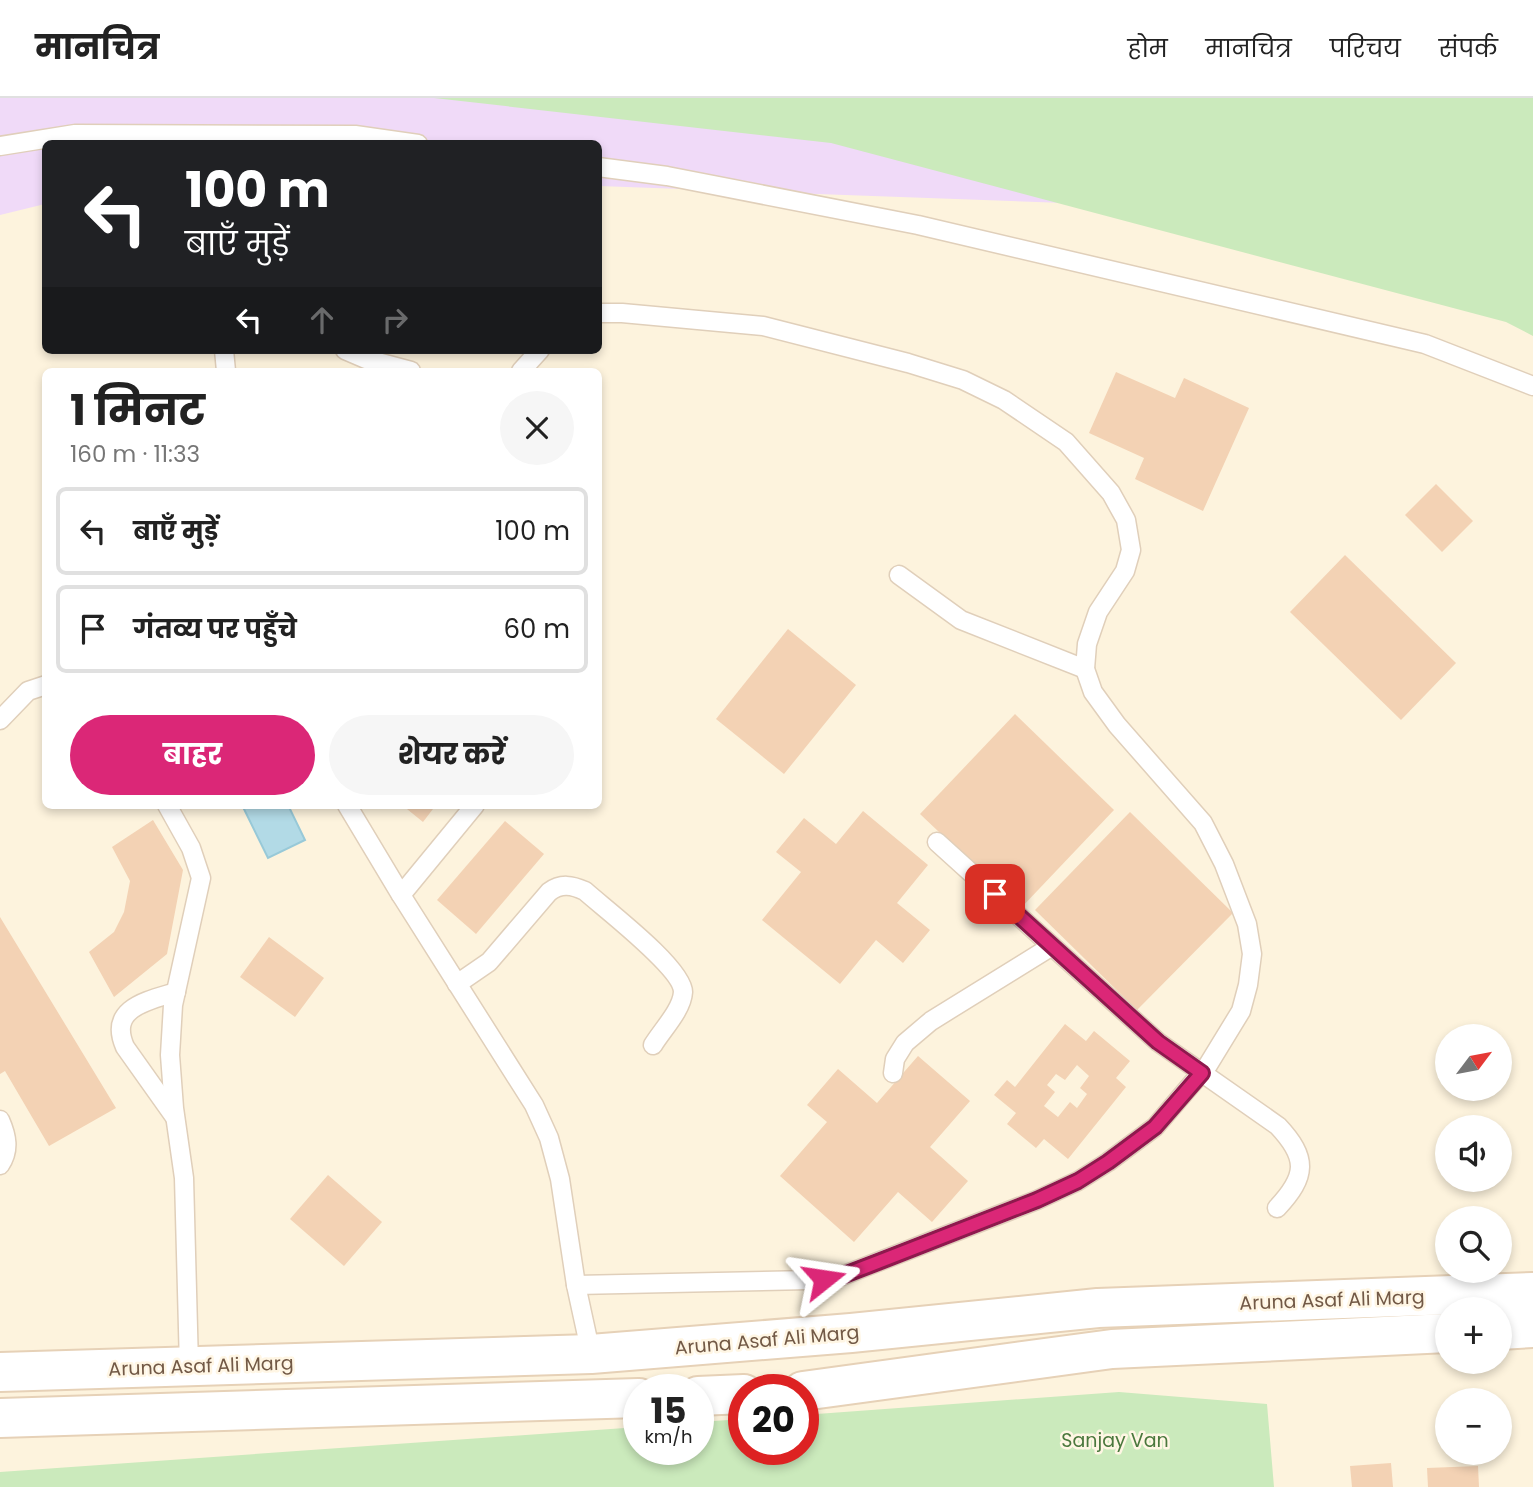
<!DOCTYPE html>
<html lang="hi">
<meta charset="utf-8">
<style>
:root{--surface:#fff;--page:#f6f6f6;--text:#222;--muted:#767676;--line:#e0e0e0;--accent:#db2777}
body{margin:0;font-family:Poppins,"Noto Sans Devanagari",sans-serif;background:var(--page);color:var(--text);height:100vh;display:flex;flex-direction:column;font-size:26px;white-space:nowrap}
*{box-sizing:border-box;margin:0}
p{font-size:23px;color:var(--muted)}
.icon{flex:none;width:38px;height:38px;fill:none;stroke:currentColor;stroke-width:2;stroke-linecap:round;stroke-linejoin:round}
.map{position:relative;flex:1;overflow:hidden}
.details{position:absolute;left:42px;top:270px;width:560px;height:441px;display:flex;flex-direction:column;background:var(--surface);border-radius:10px;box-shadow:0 4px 10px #0003}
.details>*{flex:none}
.hud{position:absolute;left:42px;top:42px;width:560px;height:214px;border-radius:10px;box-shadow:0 4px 10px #0003;background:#202124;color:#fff;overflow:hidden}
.needle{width:46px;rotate:58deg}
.tools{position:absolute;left:1435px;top:926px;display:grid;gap:14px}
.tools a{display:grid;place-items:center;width:77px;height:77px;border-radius:50%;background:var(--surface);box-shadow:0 4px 10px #0003;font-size:35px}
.speed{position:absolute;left:623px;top:1276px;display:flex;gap:14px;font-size:35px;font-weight:700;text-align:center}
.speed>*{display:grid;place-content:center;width:91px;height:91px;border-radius:50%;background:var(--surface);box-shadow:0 4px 10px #0003;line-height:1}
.speed small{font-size:18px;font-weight:400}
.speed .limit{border:10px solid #d22;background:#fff;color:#111}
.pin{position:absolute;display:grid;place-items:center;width:60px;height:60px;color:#fff;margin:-30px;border-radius:14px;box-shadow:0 4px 10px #0006}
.me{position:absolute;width:77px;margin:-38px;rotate:75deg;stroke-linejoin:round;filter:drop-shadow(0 0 5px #0008)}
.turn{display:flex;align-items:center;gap:24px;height:147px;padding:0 28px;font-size:32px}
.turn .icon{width:91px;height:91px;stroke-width:2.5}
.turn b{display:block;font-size:49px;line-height:60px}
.lanes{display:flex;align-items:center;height:66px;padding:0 28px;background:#0003;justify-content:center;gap:35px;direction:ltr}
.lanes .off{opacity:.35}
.round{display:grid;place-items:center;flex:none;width:74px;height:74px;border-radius:37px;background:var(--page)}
.head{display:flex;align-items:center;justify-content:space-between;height:119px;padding:0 28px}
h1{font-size:42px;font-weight:700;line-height:52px}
.cta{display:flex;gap:14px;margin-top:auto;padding:14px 28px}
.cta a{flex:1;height:80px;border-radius:42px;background:var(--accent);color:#fff;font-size:28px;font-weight:700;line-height:80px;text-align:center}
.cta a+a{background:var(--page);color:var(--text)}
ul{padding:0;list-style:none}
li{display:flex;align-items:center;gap:21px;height:88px;margin:0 14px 10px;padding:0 14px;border:4px solid var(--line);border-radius:10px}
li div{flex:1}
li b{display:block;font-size:26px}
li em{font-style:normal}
header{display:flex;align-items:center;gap:42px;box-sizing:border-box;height:98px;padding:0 35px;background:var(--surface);border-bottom:2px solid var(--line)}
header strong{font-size:33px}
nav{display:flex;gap:38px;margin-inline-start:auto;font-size:24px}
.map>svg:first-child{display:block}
.education{fill:#f0daf8}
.green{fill:#cbeabc}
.water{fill:#b2dae6;stroke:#98c9d8;stroke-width:2}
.building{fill:#f3d2b4;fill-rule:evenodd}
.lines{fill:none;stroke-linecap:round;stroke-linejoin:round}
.lane-casing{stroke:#e0cfba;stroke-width:21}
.secondary-casing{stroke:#e6d1b7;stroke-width:42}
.lane{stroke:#fff;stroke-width:18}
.secondary{stroke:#fff;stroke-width:38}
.route-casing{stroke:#8e194d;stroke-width:18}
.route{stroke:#db2777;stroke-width:12}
.labels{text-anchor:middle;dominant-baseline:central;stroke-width:5;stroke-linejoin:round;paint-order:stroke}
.street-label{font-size:19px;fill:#725946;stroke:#fff6e4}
.park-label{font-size:19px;fill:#4b783d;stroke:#fff6e4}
</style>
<header>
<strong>मानचित्र</strong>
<nav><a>होम</a><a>मानचित्र</a><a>परिचय</a><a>संपर्क</a></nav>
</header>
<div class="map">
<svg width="1533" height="1389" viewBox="0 0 1533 1389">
<rect width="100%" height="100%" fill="#fdf3dd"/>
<path class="education" d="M 0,0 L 1533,0 L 1533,122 L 599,88 L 598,46 L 46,46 L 45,106 L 0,117 Z"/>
<g class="green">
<path d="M 434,0 L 1533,0 L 1533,238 L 1506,224 L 831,45 Z"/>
<path d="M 1119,1294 L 1267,1306 L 1274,1389 L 0,1389 L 0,1374 L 639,1329 L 639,1351 L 698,1351 L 698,1324 L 744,1321 L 744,1351 L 803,1351 L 803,1317 Z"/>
</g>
<path class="water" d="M 242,707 L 288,707 L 305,742 L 268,760 Z"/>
<g class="building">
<path d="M 1116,274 L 1175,300 L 1184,280 L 1249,310 L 1203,413 L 1135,381 L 1144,360 L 1089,335 Z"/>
<path d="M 1436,386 L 1473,423 L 1442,454 L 1405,417 Z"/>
<path d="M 1345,457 L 1456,565 L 1401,622 L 1290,514 Z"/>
<path d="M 788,531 L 856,587 L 784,676 L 716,621 Z"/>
<path d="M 1015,616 L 1114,712 L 1020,811 L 920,716 Z"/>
<path d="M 402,707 L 436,707 L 423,724 Z"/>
<path d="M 863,713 L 928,767 L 897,805 L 930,832 L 903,865 L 876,842 L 840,886 L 762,822 L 801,774 L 776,754 L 804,720 L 836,746 Z"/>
<path d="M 1130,714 L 1233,815 L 1137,912 L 1035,812 Z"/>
<path d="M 153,722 L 183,772 L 167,856 L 114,899 L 89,854 L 114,834 L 124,814 L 130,783 L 112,749 Z"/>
<path d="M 505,723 L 544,756 L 476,836 L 437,802 Z"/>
<path d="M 0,819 L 116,1010 L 49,1048 L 5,973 L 0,976 Z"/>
<path d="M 269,839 L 324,880 L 295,919 L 240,879 Z"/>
<path d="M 1065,926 L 1086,943 L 1094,933 L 1130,963 L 1116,980 L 1126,989 L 1068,1061 L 1044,1041 L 1036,1050 L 1007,1026 L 1016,1015 L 994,997 L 1007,982 L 1015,989 ZM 1077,967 L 1089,978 L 1080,990 L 1087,996 L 1077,1010 L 1070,1004 L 1058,1019 L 1044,1008 L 1055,994 L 1047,987 L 1056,976 L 1065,982 Z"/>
<path d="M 918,958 L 970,1003 L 930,1049 L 968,1083 L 932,1124 L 898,1094 L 854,1144 L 780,1078 L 827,1024 L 807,1007 L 838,971 L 877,1005 Z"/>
<path d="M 328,1077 L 382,1124 L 344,1168 L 290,1121 Z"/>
<path d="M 1391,1365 L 1393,1389 L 1352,1389 L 1350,1368 Z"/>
<path d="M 1478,1368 L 1479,1389 L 1428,1389 L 1427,1370 Z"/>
</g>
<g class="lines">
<g class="lane-casing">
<g id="lane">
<path d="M 0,48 L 75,36 L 355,37 L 418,46"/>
<path d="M 598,69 L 667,78 L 918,127 L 1425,246 L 1533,288"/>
<path d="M 224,252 L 226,273"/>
<path d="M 345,252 L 366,261 L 411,273"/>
<path d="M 521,273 L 540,252"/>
<path d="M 899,477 L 961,522 L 1085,571"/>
<path d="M 0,622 L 28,593 L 46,587"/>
<path d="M 167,707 L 191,750 L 201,780 L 173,907 L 170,957 L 174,1010 L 184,1080 L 189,1268"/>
<path d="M 347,707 L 401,797 L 534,1007 L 549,1040 L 560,1081 L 576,1187 L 591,1256"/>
<path d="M 937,744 L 1158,944 L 1278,1028 C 1308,1060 1307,1078 1277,1110"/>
<path d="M 401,797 L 475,707"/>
<path d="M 457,886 L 489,864 L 549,794 C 561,785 572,787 585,793 C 605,811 683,870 683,894 C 682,912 662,932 653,947"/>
<path d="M 893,975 L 895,961 L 905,945 L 931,923 L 1052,848"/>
<path d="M 174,1018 L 125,949 C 108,910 147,903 176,894"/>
<path d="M 0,1022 C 7,1038 10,1052 0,1067"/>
<path d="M 576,1187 L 809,1182 L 839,1179 L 1037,1102 L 1078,1083 L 1108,1064 L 1155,1029 L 1208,967 L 1241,913 L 1248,887 L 1252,856 L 1247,826 L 1224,766 L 1203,725 L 1117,627 L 1093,594 L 1085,571 L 1087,546 L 1098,514 L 1125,473 L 1131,452 L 1126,422 L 1111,395 L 1066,344 L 1004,302 L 963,282 L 908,265 L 763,228 L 622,215 L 598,215"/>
</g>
</g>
<g class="secondary-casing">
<g id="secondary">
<path d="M 1500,1232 L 1533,1230"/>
<path d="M 0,1274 L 591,1256 L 851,1235 L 1098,1210 L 1533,1194"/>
<path d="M 803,1293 L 1112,1251 L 1447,1235"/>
<path d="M 698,1298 L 744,1296"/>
<path d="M 0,1320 L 639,1300"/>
</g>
</g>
<use href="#lane" class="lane"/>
<use href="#secondary" class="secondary"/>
</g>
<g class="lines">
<g class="route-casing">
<path id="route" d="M 824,1181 L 839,1179 L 878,1164 L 1037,1102 L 1078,1083 L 1108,1064 L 1155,1029 L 1202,975 L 1158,944 L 995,796"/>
</g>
<use href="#route" class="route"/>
</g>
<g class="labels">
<g class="street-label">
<text transform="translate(1332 1202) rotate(-2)">Aruna Asaf Ali Marg</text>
<text transform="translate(767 1242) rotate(-5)">Aruna Asaf Ali Marg</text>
<text transform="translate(201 1268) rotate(-2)">Aruna Asaf Ali Marg</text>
</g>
<g class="park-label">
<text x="1115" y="1342">Sanjay Van</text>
</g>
</g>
</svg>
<div class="tools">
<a><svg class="needle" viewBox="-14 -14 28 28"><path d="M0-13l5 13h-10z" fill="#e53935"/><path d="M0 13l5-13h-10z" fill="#767676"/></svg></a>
<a><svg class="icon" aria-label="sound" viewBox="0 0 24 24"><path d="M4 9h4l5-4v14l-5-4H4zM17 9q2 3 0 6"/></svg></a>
<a><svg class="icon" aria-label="search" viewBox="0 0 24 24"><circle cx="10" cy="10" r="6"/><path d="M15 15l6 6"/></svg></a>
<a>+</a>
<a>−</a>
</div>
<div class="speed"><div>15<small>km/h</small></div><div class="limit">20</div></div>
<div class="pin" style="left:995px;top:796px;background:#d93025"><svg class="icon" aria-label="arrive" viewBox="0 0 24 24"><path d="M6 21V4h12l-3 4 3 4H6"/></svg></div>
<svg class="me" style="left:824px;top:1181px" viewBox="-20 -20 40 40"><path d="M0-17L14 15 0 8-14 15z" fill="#db2777" stroke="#fff" stroke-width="4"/></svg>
<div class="hud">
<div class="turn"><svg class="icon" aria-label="left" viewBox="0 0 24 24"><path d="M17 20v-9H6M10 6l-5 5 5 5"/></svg><div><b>100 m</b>बाएँ मुड़ें</div></div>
<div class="lanes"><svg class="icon" aria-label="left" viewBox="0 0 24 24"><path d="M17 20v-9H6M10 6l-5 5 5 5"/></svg><svg class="icon off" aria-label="ahead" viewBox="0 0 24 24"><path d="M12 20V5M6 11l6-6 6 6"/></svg><svg class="icon off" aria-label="right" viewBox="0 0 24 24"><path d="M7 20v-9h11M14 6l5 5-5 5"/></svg></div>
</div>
<section class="details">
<div class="head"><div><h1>1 मिनट</h1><p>160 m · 11:33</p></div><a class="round"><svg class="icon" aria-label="close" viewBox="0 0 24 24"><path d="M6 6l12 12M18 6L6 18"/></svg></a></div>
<ul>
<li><svg class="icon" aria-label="left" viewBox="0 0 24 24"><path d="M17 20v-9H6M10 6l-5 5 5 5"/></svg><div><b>बाएँ मुड़ें</b></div><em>100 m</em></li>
<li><svg class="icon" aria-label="arrive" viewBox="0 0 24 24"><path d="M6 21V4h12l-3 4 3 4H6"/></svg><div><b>गंतव्य पर पहुँचे</b></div><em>60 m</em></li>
</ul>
<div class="cta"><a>बाहर</a><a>शेयर करें</a></div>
</section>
</div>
